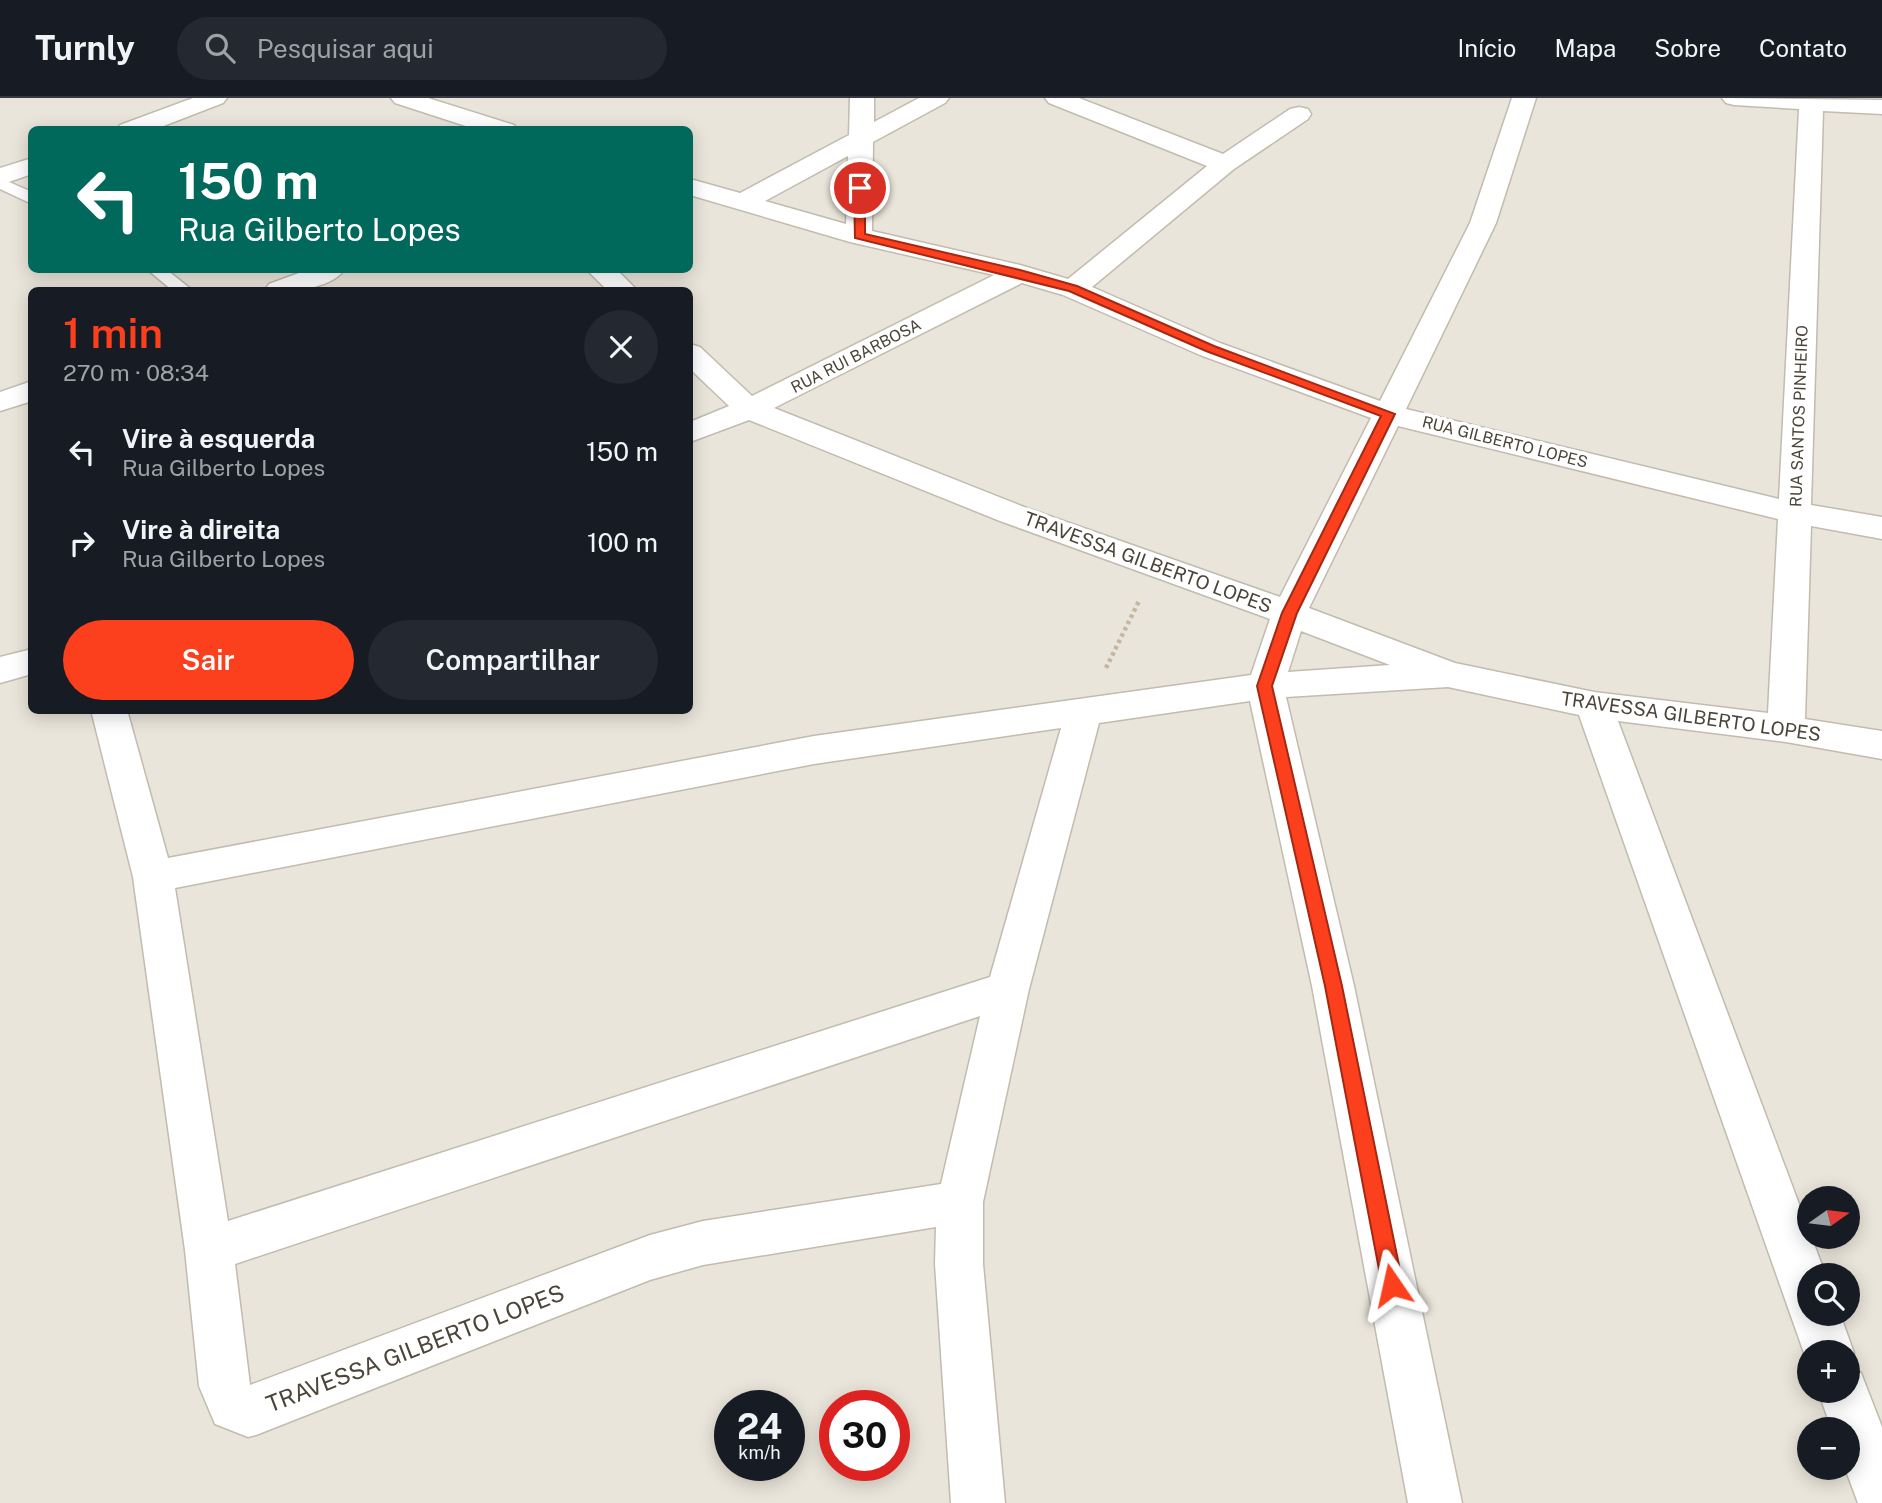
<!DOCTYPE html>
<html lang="pt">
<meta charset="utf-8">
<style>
:root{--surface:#171b24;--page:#242831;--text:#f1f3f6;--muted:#9ea1a6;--line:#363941;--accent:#fc3f1d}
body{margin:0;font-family:"Public Sans",sans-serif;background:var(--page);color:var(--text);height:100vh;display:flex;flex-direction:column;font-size:26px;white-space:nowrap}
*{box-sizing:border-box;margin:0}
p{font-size:23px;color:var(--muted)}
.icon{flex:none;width:38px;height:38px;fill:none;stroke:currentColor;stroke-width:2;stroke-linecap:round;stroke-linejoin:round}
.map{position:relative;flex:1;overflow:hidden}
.panel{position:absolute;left:28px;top:189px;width:665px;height:427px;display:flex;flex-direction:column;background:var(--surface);border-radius:10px;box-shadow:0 4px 18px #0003}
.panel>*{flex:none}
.banner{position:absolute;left:28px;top:28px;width:665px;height:147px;border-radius:10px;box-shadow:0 4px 18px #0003;background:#00695c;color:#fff;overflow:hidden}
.needle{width:46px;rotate:76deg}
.buttons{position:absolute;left:1797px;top:1088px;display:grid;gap:14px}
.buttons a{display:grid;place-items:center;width:63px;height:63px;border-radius:50%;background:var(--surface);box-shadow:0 4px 18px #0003;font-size:35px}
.speed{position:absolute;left:714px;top:1292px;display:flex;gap:14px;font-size:35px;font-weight:700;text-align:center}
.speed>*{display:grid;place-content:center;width:91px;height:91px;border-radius:50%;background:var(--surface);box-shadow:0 4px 18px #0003;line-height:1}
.speed small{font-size:18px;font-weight:400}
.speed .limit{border:10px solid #d22;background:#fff;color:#111}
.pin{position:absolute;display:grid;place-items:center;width:60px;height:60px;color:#fff;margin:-30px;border:4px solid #fff;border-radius:50%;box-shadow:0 2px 7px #0007}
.me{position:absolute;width:77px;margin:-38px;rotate:349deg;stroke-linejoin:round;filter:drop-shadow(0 0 5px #0008)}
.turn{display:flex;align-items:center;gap:24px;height:147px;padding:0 35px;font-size:32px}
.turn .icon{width:91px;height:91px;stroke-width:2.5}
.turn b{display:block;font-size:49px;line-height:60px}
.round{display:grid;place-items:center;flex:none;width:74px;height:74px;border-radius:37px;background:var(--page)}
.head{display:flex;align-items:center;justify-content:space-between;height:119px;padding:0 35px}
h1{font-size:42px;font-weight:600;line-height:52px;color:var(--accent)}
.action{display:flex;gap:14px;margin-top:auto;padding:14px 35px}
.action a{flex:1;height:80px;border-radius:42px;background:var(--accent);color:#fff;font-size:28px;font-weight:600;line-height:80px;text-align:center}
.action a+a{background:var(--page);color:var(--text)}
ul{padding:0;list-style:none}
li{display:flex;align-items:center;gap:21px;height:91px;padding:0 35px}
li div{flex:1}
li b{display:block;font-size:26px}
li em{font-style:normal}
header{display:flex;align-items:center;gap:42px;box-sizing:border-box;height:98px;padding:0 35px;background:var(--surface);border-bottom:2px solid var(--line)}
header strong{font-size:33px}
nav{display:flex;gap:38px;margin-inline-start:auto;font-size:24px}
.search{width:490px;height:63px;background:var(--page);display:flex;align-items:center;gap:18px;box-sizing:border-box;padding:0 24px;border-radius:38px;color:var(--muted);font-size:26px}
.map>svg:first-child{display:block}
.residential{fill:#eae5da;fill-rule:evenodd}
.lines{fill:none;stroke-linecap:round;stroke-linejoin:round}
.service-casing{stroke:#c2bbae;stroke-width:3}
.minor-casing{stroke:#c2bbae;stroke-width:3}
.path{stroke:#c4b79f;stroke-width:4.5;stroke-dasharray:3.5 3.5;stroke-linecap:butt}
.service{fill:#fff;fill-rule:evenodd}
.minor{fill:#fff;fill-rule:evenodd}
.route{fill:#fc3f1d;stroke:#a42913;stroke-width:2}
.labels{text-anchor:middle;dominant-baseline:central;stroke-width:7;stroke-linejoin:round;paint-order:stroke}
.far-street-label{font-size:16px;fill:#4b4439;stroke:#fff}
.street-label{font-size:19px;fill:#4b4439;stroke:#fff}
.near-street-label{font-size:23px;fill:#4b4439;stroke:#fff}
</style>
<header>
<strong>Turnly</strong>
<div class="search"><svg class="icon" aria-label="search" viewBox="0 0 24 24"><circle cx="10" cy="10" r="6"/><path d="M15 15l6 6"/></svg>Pesquisar aqui</div>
<nav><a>Início</a><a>Mapa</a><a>Sobre</a><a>Contato</a></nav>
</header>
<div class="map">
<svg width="1882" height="1405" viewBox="0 0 1882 1405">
<rect width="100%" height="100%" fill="#f6f3ec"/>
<path class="residential" d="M 0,0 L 1882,0 L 1882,1405 L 0,1405 ZM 32,32 L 690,32 L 690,172 L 32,172 ZM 32,192 L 690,192 L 690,612 L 32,612 ZM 1810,1101 L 1848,1101 L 1848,1139 L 1810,1139 ZM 1810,1178 L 1848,1178 L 1848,1216 L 1810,1216 ZM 1810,1255 L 1848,1255 L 1848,1293 L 1810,1293 ZM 730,1307 L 789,1307 L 789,1367 L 730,1367 ZM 835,1307 L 894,1307 L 894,1367 L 835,1367 ZM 1810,1332 L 1848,1332 L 1848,1370 L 1810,1370 Z"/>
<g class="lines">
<g class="service-casing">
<g id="service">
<path d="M 0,80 L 32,94 L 32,106 L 0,91 Z"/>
<path d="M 148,172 L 167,172 L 192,192 L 172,192 Z"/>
</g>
</g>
<g class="minor-casing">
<g id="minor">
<path d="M 193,0 L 227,0 L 223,5 L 153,32 L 117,32 L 120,27 Z"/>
<path d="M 391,0 L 428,0 L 514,27 L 517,32 L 478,32 L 395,5 Z"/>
<path d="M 850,0 L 874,0 L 874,24 L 919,0 L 949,0 L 945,5 L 873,44 L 872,133 L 1020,167 L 1068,181 L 1207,68 L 1049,5 L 1045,0 L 1079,0 L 1223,56 L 1290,11 L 1299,9 L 1308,11 L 1311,16 L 1308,21 L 1234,71 L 1092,189 L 1220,245 L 1380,303 L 1470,125 L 1512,0 L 1536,0 L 1496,125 L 1406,311 L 1779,401 L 1799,11 L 1734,7 L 1726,5 L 1722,0 L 1882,2 L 1882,16 L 1823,13 L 1811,407 L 1882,419 L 1882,441 L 1811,428 L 1805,621 L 1882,633 L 1882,661 L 1786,644 L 1618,623 L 1826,1178 L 1810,1178 L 1810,1216 L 1840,1216 L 1854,1255 L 1848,1269 L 1848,1255 L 1810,1255 L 1810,1268 L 1804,1255 L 1579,617 L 1448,589 L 1286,599 L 1354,888 L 1462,1405 L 1408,1405 L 1312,888 L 1250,603 L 1099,625 L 1029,891 L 983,1104 L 983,1166 L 1005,1405 L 951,1405 L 935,1166 L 936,1129 L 703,1167 L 650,1182 L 256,1337 L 248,1339 L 215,1326 L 199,1288 L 185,1152 L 133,779 L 91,612 L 127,612 L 168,760 L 814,638 L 1251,577 L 1270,521 L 1000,423 L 749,322 L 690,344 L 690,324 L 729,308 L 690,271 L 690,246 L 700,249 L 752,298 L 994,177 L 850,144 L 690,97 L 690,81 L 740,95 L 849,37 ZM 848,58 L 846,126 L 765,103 ZM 1022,185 L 1063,197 L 1200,257 L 1371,320 L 1280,499 L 1024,409 L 774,310 ZM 1398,328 L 1778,421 L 1768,615 L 1594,594 L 1455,565 L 1309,510 ZM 1301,533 L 1390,567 L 1288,574 ZM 1061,630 L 990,879 L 228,1123 L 175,790 L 814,666 ZM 980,918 L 941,1086 L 703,1123 L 650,1137 L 250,1287 L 235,1166 Z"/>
<path d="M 32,60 L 32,76 L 0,87 L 0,70 Z"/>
<path d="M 307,172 L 344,172 C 330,192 287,194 265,192 L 269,186 Z"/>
<path d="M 587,172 L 617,172 L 637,192 L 607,192 Z"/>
<path d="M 32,283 L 32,303 L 0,313 L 0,294 Z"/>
<path d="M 32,551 L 32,576 L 0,585 L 0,559 Z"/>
<path d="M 1848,1270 L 1861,1275 L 1882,1329 L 1882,1405 L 1858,1405 L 1845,1370 L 1848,1370 L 1848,1332 L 1832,1332 L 1818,1293 L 1848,1293 Z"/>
</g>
</g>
<path class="path" d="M 1106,570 L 1139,503"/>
<use href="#service" class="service"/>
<use href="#minor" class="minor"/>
</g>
<path class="route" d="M 860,87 L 865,90 L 865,136 L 1020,172 L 1077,188 L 1214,248 L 1395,316 L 1297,515 L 1272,588 L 1342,888 L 1403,1187 L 1400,1194 L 1392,1197 L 1385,1194 L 1382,1187 L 1325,888 L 1257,588 L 1282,515 L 1381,318 L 1206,253 L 1069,193 L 855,140 L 854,90 Z"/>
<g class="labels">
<g class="far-street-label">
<text transform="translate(856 258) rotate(-27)">RUA RUI BARBOSA</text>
<text transform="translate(1799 318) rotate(-88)">RUA SANTOS PINHEIRO</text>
<text transform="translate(1505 344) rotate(14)">RUA GILBERTO LOPES</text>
</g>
<g class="street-label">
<text transform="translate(1148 464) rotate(20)">TRAVESSA GILBERTO LOPES</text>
<text transform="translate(1691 618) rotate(8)">TRAVESSA GILBERTO LOPES</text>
</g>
<g class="near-street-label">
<text transform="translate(415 1250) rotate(-21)">TRAVESSA GILBERTO LOPES</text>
</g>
</g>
</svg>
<div class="buttons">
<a><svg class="needle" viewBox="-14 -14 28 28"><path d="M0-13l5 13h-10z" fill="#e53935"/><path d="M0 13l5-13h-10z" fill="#9ea1a6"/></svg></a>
<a><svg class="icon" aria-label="search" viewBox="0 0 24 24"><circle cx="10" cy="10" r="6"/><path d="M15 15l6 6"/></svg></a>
<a>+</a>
<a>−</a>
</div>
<div class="speed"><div>24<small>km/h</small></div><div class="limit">30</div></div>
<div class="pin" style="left:860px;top:90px;background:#d93025"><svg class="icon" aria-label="arrive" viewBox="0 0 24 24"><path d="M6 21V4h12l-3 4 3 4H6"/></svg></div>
<svg class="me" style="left:1392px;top:1187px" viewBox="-20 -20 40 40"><path d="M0-17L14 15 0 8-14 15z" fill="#fc3f1d" stroke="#fff" stroke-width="4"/></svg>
<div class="banner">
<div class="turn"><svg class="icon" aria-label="left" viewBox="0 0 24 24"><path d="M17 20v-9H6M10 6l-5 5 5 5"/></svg><div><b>150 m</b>Rua Gilberto Lopes</div></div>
</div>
<section class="panel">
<div class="head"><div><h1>1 min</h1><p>270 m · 08:34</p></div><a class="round"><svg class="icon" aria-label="close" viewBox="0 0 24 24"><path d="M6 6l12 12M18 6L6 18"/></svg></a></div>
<ul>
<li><svg class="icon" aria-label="left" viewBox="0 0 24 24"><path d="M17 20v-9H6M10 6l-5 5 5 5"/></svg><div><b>Vire à esquerda</b><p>Rua Gilberto Lopes</p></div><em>150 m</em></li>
<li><svg class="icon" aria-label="right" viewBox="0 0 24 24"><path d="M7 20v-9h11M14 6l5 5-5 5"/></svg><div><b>Vire à direita</b><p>Rua Gilberto Lopes</p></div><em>100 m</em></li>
</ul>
<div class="action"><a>Sair</a><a>Compartilhar</a></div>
</section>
</div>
